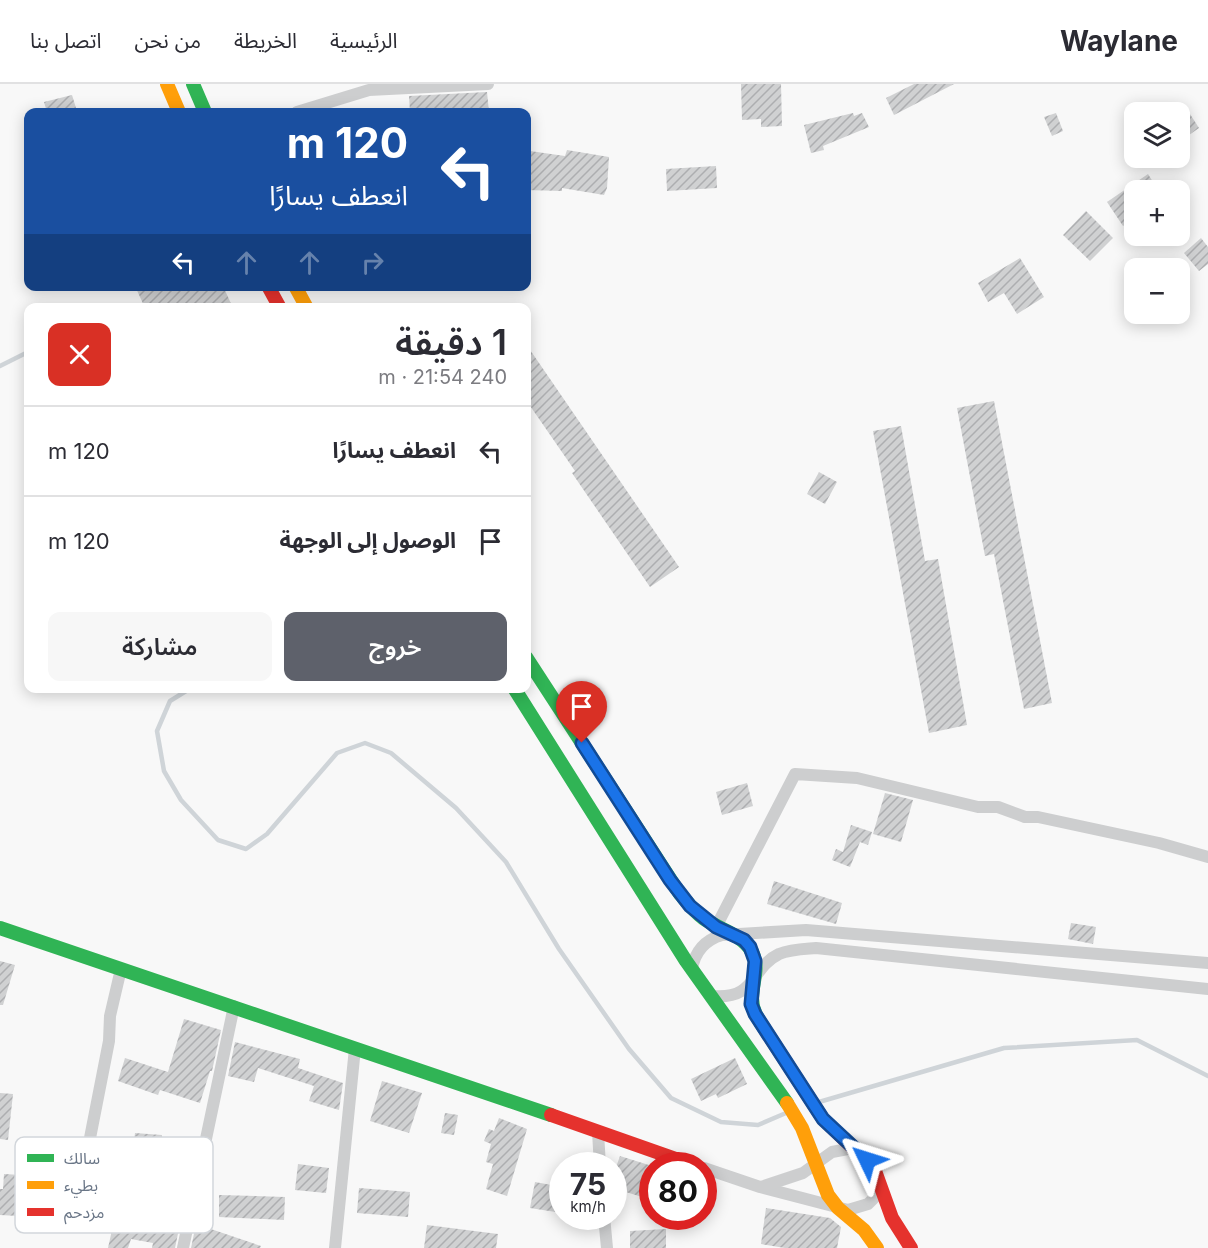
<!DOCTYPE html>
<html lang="ar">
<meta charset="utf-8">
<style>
:root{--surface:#fff;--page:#f7f7f7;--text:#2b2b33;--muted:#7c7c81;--line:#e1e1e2;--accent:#5e616b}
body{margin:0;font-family:Inter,"Noto Sans Arabic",sans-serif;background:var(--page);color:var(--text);direction:rtl;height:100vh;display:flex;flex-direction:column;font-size:22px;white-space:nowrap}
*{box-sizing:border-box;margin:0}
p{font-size:20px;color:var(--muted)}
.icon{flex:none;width:33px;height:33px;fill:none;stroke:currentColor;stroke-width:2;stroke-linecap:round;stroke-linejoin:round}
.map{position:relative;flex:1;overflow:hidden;direction:ltr}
.drawer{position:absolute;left:24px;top:219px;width:507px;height:390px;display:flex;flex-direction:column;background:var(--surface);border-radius:12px;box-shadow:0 3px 15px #0003;direction:rtl}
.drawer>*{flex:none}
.hud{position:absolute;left:24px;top:24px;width:507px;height:183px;border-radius:12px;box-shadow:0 3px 15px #0003;direction:rtl;background:#1a4fa0;color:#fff;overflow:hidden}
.tools{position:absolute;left:1124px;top:18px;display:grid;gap:12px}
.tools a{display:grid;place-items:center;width:66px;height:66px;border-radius:12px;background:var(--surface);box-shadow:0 3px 15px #0003;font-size:30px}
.speed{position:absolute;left:549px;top:1068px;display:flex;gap:12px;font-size:30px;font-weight:700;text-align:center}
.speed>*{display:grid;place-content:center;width:78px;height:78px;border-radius:50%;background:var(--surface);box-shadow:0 3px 15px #0003;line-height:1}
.speed small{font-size:15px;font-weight:400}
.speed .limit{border:9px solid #d22;background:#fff;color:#111}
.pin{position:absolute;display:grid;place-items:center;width:51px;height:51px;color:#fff;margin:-62px -26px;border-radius:50% 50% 50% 0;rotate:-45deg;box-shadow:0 0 6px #0007}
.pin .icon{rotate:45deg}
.me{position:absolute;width:66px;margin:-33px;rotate:311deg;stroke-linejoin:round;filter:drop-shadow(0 0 4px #0008)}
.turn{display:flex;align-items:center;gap:21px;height:126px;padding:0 24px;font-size:27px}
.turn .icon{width:78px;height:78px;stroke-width:2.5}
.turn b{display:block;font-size:42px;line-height:51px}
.lanes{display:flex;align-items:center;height:57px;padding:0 24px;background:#0003;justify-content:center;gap:30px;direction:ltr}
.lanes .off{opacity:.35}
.round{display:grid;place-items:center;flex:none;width:63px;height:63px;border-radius:12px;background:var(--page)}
.headline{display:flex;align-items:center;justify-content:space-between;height:102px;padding:0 24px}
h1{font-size:36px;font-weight:600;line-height:45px}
.primary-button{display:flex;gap:12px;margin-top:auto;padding:12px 24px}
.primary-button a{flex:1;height:69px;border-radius:12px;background:var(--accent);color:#fff;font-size:24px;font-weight:600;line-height:69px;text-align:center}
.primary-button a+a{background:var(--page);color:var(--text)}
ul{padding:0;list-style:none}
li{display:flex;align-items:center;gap:18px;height:90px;padding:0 24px;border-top:2px solid var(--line)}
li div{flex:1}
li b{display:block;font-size:22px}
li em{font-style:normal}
header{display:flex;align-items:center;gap:36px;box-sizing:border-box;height:84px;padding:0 30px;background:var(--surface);border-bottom:2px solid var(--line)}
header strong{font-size:28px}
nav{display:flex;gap:33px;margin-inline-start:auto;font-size:21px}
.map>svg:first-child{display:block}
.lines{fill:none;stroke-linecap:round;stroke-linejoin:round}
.stream{stroke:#cfd4d8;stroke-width:4.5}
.building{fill:url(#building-hatch)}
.street{stroke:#cdcecf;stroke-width:12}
.fast{stroke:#30b455;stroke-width:14}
.slow{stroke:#ff9f0a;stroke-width:14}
.jam{stroke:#e5322d;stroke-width:14}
.route-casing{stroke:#114b97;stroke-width:15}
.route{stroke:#1a73e8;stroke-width:10}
.key{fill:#fff;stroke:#d2d6db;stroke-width:1.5}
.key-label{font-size:16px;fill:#6a7687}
</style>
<header>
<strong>Waylane</strong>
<nav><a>الرئيسية</a><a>الخريطة</a><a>من نحن</a><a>اتصل بنا</a></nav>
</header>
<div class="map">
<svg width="1208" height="1164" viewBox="0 0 1208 1164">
<defs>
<pattern id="building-hatch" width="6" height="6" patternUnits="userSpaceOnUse" patternTransform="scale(1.5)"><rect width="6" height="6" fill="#d0d1d2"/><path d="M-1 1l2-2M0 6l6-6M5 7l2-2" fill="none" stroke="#adaeb0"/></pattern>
</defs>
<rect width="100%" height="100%" fill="#f8f8f8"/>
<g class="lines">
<g class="stream">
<path d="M 0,282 L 28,268"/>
<path d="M 191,604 L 170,617 L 157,647 L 164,687 L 181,716 L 218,756 L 246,765 L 267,750 L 337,669 L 365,659 L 391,669 L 456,724 L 506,778 L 559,865 L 629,965 L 671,1014 L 721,1038 L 758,1041 L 786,1029"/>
<path d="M 819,1018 L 1004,964 L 1137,956 L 1208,992"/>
</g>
</g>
<g class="building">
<path d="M 741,0 L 781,0 L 782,42 L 761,43 L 761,35 L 742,36 Z"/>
<path d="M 914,0 L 954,0 L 894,31 L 886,14 Z"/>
<path d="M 487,8 L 489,28 L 410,28 L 409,12 Z"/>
<path d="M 72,11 L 76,24 L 60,28 L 47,28 L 44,18 Z"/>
<path d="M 1188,27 L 1199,44 L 1179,58 L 1179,33 Z"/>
<path d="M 853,29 L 854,32 L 862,29 L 869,43 L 823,62 L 824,66 L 811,69 L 804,41 Z"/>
<path d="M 1056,29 L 1063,47 L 1052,52 L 1044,33 Z"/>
<path d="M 567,66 L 609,73 L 607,104 L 604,111 L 562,104 L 562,107 L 526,106 L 526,87 L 530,67 L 565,72 Z"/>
<path d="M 716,82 L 717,104 L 667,107 L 666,85 Z"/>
<path d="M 1148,90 L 1158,106 L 1134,106 L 1134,135 L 1123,142 L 1107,118 Z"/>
<path d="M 1086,127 L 1113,154 L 1090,177 L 1063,151 Z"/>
<path d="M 1201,154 L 1208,163 L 1208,180 L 1199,187 L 1184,169 Z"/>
<path d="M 1020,174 L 1044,213 L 1017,230 L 1004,209 L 988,218 L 978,199 Z"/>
<path d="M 135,202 L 223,202 L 233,224 L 145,224 Z"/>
<path d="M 526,260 L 679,483 L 650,503 L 572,389 L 575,387 L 526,316 Z"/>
<path d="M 994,317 L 1052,619 L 1024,625 L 994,470 L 985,472 L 957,324 Z"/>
<path d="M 901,342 L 925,477 L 938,475 L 967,641 L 929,649 L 873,347 Z"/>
<path d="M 819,388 L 837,398 L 825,420 L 807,410 Z"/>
<path d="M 747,699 L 753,722 L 722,731 L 716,708 Z"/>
<path d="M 885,709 L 913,716 L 901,758 L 873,750 Z"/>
<path d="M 851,741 L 872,748 L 868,761 L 860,758 L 850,783 L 832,776 L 836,765 L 843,768 Z"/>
<path d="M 774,797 L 842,819 L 836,840 L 767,820 Z"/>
<path d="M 1071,839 L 1096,843 L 1093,860 L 1068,855 Z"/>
<path d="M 0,877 L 15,881 L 3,921 L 0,921 Z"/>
<path d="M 184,935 L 221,946 L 212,987 L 210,987 L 200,1019 L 160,1006 L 158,1011 L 118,997 L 125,974 L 168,988 Z"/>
<path d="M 235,958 L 300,975 L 298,984 L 343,999 L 339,1026 L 309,1017 L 314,1002 L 258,984 L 254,998 L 228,992 Z"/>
<path d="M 735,974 L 747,1000 L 718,1014 L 716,1010 L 701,1017 L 691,995 Z"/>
<path d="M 382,997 L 422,1009 L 409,1049 L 370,1037 Z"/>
<path d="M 0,1009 L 13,1010 L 8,1056 L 0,1055 Z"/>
<path d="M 445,1029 L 458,1031 L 454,1051 L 441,1049 Z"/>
<path d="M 499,1034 L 527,1045 L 507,1112 L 486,1105 L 493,1080 L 486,1078 L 491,1060 L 484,1057 L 489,1045 L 494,1047 Z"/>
<path d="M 135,1049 L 162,1051 L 159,1077 L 132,1074 Z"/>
<path d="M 620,1072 L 652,1082 L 652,1116 L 616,1105 L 621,1091 L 614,1089 Z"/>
<path d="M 298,1080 L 329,1084 L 326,1109 L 295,1106 Z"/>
<path d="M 4,1090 L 21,1091 L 18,1132 L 0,1131 L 0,1105 L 3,1105 Z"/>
<path d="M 535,1098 L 562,1103 L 562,1129 L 530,1124 Z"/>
<path d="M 359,1104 L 410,1108 L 408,1133 L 357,1129 Z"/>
<path d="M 152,1106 L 185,1108 L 181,1132 L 171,1131 L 181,1135 L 175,1164 L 152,1164 L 153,1159 L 131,1155 L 128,1164 L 108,1164 L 116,1128 L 151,1133 Z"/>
<path d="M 219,1111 L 285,1113 L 284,1136 L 219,1133 Z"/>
<path d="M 766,1124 L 830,1134 L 841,1143 L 837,1164 L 785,1164 L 761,1160 Z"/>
<path d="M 196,1140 L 261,1162 L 260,1164 L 191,1164 Z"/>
<path d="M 427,1141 L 498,1150 L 496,1164 L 424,1164 Z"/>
<path d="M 666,1145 L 666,1164 L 630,1164 L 630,1147 Z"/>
</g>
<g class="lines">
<g class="street">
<path d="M 297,28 L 369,6 L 488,0"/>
<path d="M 716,843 L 795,690 L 857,694 L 978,723 L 998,723 L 1025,733 L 1038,733 L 1159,759 L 1208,773"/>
<path d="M 692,885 C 695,867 705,856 722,851 L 806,846 L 1208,879"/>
<path d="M 712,912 C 757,916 750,884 779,870 C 791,865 804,865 816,864 L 1208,905"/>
<path d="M 598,1048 L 600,1082"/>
<path d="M 90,1054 L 109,957 L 110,932 L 121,885"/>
<path d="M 704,1084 L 760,1103 L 848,1126 L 868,1120 L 882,1106"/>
<path d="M 761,1103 L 803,1089 L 832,1068 L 853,1064"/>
<path d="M 604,1132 L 607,1164"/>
<path d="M 183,1164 L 234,922"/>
<path d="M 335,1164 L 355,964"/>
</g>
<g class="fast">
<path d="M 193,0 L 205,28"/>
<path d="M 526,573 L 680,810 C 687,818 694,827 703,834 C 718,845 742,850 752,868 C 760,884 752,899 752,914 C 752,926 758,935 764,944"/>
<path d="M 514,604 L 686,877 L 787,1019"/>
<path d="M 0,844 L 551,1031"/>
</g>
<g class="slow">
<path d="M 167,0 L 179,28"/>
<path d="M 295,202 L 307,224"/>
<path d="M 787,1019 L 802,1044 L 828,1111 L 838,1124 L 864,1146 L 877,1164"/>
</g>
<g class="jam">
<path d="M 268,202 L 280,224"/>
<path d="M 764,944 L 823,1035 L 874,1084 L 892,1134 L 911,1164"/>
<path d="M 551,1031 L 696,1082"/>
</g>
</g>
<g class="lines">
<g class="route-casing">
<path id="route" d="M 582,659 L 670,796 L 690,822 L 716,843 L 744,856 L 750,863 L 755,877 L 751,920 L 755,930 L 823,1035 L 867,1076"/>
</g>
<use href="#route" class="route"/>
</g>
<rect x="15" y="1053" width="198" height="96" rx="9" class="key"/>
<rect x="27" y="1070" width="27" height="8" fill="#30b455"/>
<rect x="27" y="1097" width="27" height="8" fill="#ff9f0a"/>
<rect x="27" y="1124" width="27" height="8" fill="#e5322d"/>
<g class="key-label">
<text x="64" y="1080">سالك</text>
<text x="64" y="1107">بطيء</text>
<text x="64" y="1134">مزدحم</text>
</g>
</svg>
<div class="tools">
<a><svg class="icon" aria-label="layers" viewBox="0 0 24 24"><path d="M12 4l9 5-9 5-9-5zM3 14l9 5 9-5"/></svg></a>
<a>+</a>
<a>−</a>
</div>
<div class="speed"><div>75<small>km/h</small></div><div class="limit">80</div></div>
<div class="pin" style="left:582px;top:659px;background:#d93025"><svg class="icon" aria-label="arrive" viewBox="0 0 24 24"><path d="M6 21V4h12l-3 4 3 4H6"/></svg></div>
<svg class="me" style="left:867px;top:1076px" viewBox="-20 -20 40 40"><path d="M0-17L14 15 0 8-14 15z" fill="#1a73e8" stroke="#fff" stroke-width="4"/></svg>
<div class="hud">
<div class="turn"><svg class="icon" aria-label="left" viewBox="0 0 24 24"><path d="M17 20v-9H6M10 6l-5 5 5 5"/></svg><div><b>120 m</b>انعطف يسارًا</div></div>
<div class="lanes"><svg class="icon" aria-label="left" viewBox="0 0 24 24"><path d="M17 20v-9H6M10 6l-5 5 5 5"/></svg><svg class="icon off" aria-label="ahead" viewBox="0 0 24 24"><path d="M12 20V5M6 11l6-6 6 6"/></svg><svg class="icon off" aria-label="ahead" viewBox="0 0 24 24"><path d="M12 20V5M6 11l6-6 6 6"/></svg><svg class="icon off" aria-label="right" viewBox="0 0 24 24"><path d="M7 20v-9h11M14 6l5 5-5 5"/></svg></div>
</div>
<section class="drawer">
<div class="headline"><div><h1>1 دقيقة</h1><p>240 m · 21:54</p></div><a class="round" style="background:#d93025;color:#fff"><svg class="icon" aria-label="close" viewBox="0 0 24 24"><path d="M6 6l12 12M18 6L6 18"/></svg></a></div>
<ul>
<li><svg class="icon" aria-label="left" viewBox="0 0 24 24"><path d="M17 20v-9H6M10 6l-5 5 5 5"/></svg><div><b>انعطف يسارًا</b></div><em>120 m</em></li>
<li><svg class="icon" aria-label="arrive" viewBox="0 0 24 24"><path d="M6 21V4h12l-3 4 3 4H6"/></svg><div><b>الوصول إلى الوجهة</b></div><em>120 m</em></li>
</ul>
<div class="primary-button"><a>خروج</a><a>مشاركة</a></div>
</section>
</div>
